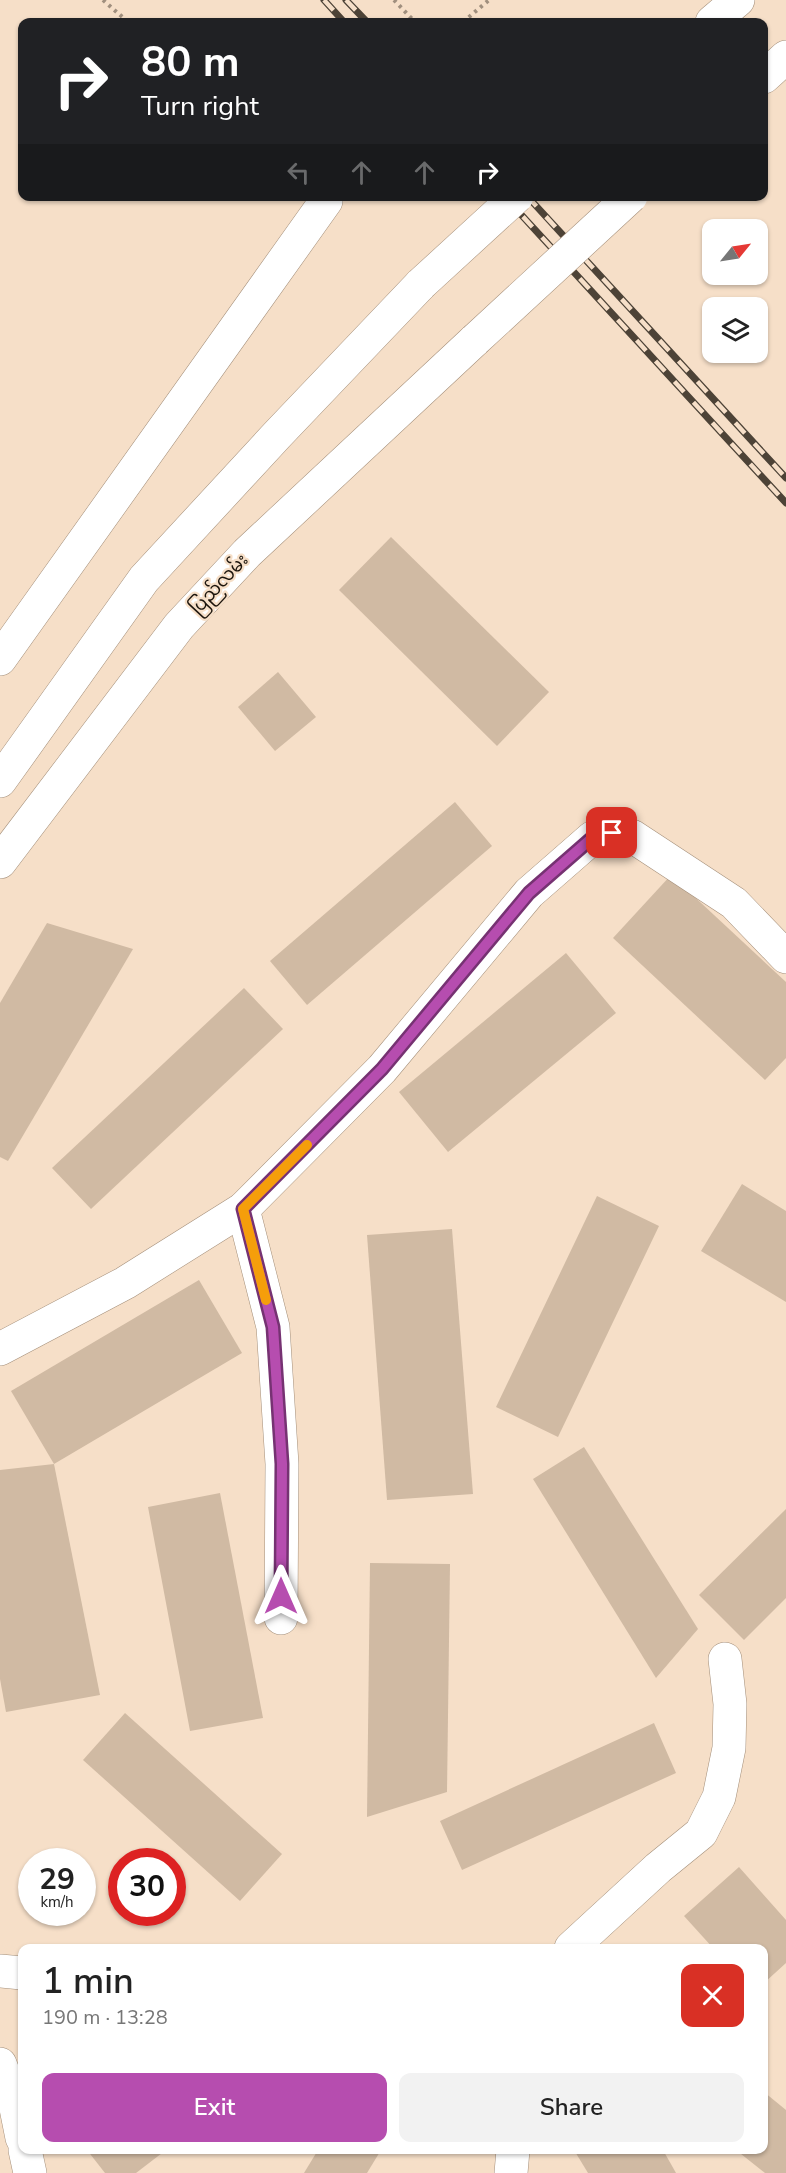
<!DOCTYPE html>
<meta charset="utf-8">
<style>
:root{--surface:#fff;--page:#f2f2f2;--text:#222;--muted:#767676;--accent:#b64daf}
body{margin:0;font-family:"Nunito Sans","Noto Sans Myanmar",sans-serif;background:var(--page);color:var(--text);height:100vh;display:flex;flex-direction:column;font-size:22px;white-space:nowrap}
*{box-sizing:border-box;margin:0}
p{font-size:20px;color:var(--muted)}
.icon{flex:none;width:33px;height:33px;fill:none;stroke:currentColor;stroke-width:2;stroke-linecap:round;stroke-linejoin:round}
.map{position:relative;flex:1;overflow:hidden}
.details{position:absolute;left:18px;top:1944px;width:750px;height:210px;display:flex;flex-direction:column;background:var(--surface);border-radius:12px;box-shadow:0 2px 4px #0004}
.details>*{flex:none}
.hud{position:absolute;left:18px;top:18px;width:750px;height:183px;border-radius:12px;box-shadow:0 2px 4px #0004;background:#202124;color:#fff;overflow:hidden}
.needle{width:39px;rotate:60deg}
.buttons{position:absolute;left:702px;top:219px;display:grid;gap:12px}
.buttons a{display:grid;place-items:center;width:66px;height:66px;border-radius:12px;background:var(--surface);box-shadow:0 2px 4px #0004;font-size:30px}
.speed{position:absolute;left:18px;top:1848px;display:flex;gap:12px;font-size:30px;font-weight:700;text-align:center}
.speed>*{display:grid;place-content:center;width:78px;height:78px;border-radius:50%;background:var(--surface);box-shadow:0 2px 4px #0004;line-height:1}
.speed small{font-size:15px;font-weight:400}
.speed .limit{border:9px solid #d22;background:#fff;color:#111}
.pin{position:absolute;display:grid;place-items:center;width:51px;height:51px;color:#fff;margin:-26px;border-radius:12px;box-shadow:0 3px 9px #0006}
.me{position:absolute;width:66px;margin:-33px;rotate:0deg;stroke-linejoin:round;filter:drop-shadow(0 0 4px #0008)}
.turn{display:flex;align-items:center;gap:21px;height:126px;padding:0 24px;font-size:27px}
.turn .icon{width:78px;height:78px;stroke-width:2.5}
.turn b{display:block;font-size:42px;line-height:51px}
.lanes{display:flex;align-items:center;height:57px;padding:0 24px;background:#0003;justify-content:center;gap:30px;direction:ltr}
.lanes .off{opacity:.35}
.round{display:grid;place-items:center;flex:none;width:63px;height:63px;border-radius:12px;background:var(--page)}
.summary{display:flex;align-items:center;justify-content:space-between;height:102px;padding:0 24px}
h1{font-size:36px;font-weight:600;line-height:45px}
.primary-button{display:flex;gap:12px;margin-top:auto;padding:12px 24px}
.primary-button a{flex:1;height:69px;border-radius:12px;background:var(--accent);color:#fff;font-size:24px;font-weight:600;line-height:69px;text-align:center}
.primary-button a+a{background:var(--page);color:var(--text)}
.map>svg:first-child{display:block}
.building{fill:#d0baa3}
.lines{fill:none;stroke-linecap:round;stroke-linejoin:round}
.minor-casing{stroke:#a48f7a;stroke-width:34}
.highway-casing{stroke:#a48f7a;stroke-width:34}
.path{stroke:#a08f7e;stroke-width:4;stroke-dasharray:3 4.5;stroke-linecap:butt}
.minor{stroke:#fff;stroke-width:33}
.highway{stroke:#fff;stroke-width:33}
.rail-casing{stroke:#4d4337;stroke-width:7}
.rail{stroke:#f6dfc8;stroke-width:4.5;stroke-dasharray:14;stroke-linecap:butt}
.highway-bridge-casing{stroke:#a48f7a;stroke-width:34;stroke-linecap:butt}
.highway-bridge{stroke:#fff;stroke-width:33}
.route-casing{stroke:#763272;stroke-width:15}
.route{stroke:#b64daf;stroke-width:10}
.slow{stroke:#f59e0b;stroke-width:10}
.labels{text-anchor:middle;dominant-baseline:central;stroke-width:4.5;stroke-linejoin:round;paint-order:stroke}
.street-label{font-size:18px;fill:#1c150d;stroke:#f6dfc8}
</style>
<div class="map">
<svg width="786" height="2173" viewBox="0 0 786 2173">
<rect width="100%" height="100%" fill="#f6dfc8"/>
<g class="building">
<path d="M 391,537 L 549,692 L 497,746 L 339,590 Z"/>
<path d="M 278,672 L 316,717 L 275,751 L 238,707 Z"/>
<path d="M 455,802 L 492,846 L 307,1005 L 270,961 Z"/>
<path d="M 671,875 L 786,982 L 786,1058 L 765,1080 L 613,938 Z"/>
<path d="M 47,923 L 133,949 L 8,1161 L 0,1157 L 0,1003 Z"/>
<path d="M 566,953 L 616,1013 L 448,1152 L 399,1092 Z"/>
<path d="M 244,988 L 283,1029 L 91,1209 L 52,1168 Z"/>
<path d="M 742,1184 L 786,1211 L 786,1302 L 701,1251 Z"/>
<path d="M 597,1196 L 659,1226 L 558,1437 L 496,1407 Z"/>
<path d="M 452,1229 L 473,1494 L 387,1500 L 367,1235 Z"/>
<path d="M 199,1280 L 242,1353 L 54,1464 L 11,1391 Z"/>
<path d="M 584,1447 L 698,1629 L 656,1678 L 533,1479 Z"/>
<path d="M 54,1464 L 100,1695 L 6,1712 L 0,1679 L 0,1470 Z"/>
<path d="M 220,1493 L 263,1718 L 190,1731 L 148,1507 Z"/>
<path d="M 786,1509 L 786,1598 L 744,1640 L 699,1595 Z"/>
<path d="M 370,1563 L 450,1564 L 447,1792 L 367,1817 Z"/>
<path d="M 125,1713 L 282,1854 L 240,1901 L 83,1760 Z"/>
<path d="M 654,1723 L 676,1773 L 462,1870 L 440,1821 Z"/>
<path d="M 739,1867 L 786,1920 L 786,1963 L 764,1983 L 764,1948 L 713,1948 L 684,1916 Z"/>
<path d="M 764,2092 L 786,2110 L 786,2173 L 765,2173 L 736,2150 L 764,2150 Z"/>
<path d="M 87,2150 L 166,2150 L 136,2173 L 105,2173 Z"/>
<path d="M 318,2150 L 381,2150 L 367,2173 L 304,2173 Z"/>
<path d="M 574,2150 L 663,2150 L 676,2173 L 588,2173 Z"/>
</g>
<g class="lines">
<g class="minor-casing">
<g id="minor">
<path d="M 0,659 L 326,201"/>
<path d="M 243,1209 L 273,1327 L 282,1464 L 281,1618"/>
<path d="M 0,1349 L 125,1283 L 243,1209 L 382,1069 L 529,893 L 592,838 L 611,833 L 632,836 L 734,903 L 786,957"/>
<path d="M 571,1948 L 658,1868 L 701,1833 L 719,1797 L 729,1748 L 730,1704 L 725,1659"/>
<path d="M 0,1971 L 22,1973"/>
<path d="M 0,2064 L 15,2103 L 22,2138"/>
<path d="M 25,2150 L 30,2173"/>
<path d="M 511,2173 L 513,2150"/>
</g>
</g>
<g class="highway-casing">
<g id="highway">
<path d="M 712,22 L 738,0"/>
<path d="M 764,77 L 786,57"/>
<path d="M 0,781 L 144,579 L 277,435 L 421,284"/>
<path d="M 0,862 L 179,626 L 247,553 L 475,340"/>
</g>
</g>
<g class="path">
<path d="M 103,0 L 128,22"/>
<path d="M 394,0 L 415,22"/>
<path d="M 463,22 L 489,0"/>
</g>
<use href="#minor" class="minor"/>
<use href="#highway" class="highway"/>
<g class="rail-casing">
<g id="rail">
<path d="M 324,0 L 344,22"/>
<path d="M 346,0 L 367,22"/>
<path d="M 504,196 L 786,503"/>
<path d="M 527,196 L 786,478"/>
</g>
</g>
<use href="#rail" class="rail"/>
<g class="highway-bridge-casing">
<g id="highway-bridge">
<path d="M 421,284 L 517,196"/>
<path d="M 475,340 L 631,196"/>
</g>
</g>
<use href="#highway-bridge" class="highway-bridge"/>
</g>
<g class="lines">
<g class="route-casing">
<path id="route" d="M 281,1596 L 282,1464 L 273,1327 L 243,1209 L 382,1069 L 529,893 L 592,838 L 612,833"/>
</g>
<use href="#route" class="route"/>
<path class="slow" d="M 266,1300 L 243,1209 L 307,1145"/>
</g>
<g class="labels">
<g class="street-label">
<text transform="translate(219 584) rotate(-47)">ပြည်လမ်း</text>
</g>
</g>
</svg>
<div class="buttons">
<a><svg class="needle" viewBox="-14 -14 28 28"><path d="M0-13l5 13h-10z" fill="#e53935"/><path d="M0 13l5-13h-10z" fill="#767676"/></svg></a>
<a><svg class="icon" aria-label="layers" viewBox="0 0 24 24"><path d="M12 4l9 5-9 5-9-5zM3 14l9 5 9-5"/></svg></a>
</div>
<div class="speed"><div>29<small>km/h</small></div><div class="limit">30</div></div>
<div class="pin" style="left:612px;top:833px;background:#d93025"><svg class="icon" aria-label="arrive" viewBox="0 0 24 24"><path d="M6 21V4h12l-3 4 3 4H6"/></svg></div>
<svg class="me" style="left:281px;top:1596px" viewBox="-20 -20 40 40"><path d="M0-17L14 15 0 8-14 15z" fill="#b64daf" stroke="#fff" stroke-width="4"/></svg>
<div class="hud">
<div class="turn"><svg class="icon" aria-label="right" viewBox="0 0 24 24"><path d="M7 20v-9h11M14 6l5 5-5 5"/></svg><div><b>80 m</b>Turn right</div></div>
<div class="lanes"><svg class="icon off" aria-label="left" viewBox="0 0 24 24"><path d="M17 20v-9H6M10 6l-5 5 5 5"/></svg><svg class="icon off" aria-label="ahead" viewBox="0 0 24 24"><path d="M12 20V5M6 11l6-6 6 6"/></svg><svg class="icon off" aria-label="ahead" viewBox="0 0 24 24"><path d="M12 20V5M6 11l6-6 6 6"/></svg><svg class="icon" aria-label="right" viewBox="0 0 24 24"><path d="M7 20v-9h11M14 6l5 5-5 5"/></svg></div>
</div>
<section class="details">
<div class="summary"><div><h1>1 min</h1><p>190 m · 13:28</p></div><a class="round" style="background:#d93025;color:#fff"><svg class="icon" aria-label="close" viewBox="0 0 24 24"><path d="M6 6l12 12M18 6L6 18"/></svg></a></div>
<div class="primary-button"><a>Exit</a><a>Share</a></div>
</section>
</div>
